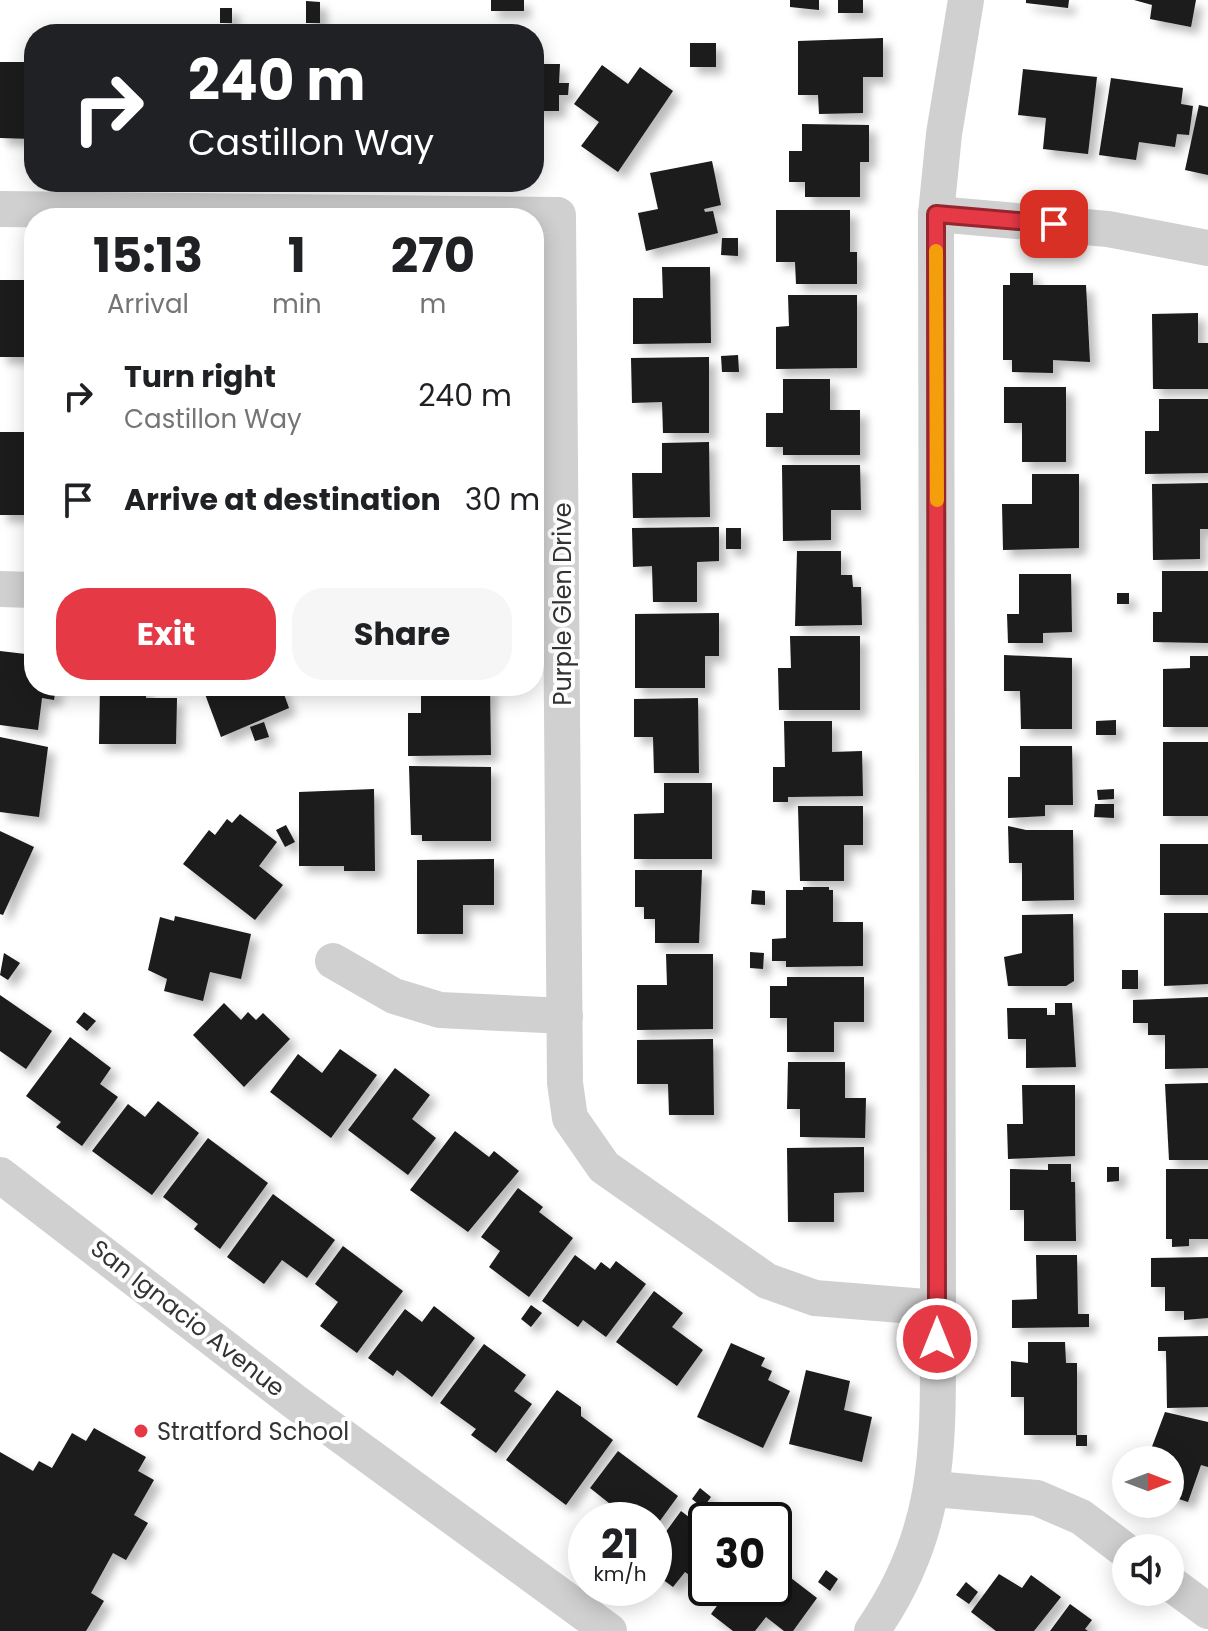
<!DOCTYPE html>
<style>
:root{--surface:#fff;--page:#f6f6f6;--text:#202124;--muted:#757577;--accent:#e63946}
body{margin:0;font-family:Poppins,sans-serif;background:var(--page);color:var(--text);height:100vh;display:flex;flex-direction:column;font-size:30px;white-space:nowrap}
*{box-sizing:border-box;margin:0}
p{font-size:26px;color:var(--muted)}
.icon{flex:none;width:44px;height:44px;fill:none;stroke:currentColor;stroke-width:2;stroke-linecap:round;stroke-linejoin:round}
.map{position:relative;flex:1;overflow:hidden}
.side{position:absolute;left:24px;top:208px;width:520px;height:488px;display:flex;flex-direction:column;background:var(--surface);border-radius:32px;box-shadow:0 4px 20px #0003}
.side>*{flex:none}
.hud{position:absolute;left:24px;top:24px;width:520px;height:168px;border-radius:32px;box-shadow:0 4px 20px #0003;background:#202124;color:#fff;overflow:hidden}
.needle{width:52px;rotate:90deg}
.buttons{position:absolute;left:1112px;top:1446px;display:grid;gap:16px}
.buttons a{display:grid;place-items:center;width:72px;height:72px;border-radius:50%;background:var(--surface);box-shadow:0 4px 20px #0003;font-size:40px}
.speed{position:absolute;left:568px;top:1502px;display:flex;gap:16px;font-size:40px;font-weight:700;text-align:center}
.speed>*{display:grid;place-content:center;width:104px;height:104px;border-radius:50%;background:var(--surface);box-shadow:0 4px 20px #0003;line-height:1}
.speed small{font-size:20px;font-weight:400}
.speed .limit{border:4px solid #111;border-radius:12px;background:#fff;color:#111}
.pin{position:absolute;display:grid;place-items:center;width:68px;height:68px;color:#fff;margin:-34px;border-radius:16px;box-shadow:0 4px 12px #0006}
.me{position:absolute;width:88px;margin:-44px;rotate:0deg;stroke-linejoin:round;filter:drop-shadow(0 0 6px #0008)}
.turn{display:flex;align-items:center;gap:28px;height:168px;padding:0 32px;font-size:36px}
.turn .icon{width:104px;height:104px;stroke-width:2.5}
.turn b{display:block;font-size:56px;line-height:68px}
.eta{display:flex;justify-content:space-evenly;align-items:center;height:136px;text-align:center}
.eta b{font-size:48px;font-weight:700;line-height:56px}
.primary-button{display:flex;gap:16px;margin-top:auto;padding:16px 32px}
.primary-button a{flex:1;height:92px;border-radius:32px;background:var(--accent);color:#fff;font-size:32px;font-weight:700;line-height:92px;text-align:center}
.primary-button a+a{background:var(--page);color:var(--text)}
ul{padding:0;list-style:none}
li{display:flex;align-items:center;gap:24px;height:104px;padding:0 32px}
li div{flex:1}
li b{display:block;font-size:30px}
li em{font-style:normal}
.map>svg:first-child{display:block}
.building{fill:#1a1a1a;filter:url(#shadow)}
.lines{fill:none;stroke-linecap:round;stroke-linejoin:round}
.minor{stroke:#d0d0d0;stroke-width:36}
.route-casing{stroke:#96252e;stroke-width:20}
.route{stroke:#e63946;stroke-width:14}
.slow{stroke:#f59e0b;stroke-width:14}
.poi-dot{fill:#e63946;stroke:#fff;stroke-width:3}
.labels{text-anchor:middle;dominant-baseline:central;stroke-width:8;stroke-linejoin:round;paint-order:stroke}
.street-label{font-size:24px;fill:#333;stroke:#fff}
.poi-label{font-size:24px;fill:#333;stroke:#fff;text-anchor:start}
</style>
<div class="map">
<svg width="1208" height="1631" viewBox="0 0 1208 1631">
<defs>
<filter id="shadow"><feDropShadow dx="7" dy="7" stdDeviation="4" flood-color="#0004"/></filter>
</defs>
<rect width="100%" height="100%" fill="#fff"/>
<g class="building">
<rect x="491" y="0" width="33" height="11"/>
<path d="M 790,0 L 819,0 L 819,10 L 790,7 Z"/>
<rect x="838" y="0" width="25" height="13"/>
<path d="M 1026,0 L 1069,0 L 1068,8 L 1026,3 Z"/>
<path d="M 1134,0 L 1196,0 L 1191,27 L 1150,19 L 1152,5 Z"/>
<path d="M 306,1 L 320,2 L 320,23 L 306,23 Z"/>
<rect x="220" y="8" width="12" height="15"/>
<path d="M 214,28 L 226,28 L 225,34 L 214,34 Z"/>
<path d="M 312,28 L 312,34 L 299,34 L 299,29 Z"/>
<rect x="474" y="30" width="22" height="4"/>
<path d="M 883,38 L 883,77 L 863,77 L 863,113 L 819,114 L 818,95 L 798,95 L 798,41 Z"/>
<rect x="690" y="43" width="26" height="24"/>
<path d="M 534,57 L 542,57 L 542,64 L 560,64 L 559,83 L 569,83 L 568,95 L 559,95 L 559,111 L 534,111 Z"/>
<path d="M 0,62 L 34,62 L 34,139 L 0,138 Z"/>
<path d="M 602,65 L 628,84 L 640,67 L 673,91 L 618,172 L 581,146 L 599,122 L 574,104 Z"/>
<path d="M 1023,69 L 1097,77 L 1088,154 L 1043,149 L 1046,118 L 1018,115 Z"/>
<path d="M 1111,78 L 1183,88 L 1181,104 L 1193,106 L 1189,135 L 1177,134 L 1175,147 L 1139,142 L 1136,160 L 1099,155 Z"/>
<path d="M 1199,105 L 1208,107 L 1208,175 L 1185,170 Z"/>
<path d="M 802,124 L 869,125 L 869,162 L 860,162 L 860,197 L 805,197 L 805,182 L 789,182 L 789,151 L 802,151 Z"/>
<path d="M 712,161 L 721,205 L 704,209 L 705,212 L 713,211 L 718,233 L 646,251 L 638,213 L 658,209 L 650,173 Z"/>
<path d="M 776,210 L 850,210 L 850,252 L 857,252 L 857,284 L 796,284 L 795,262 L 776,262 Z"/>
<path d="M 722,238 L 738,238 L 738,256 L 721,255 Z"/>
<path d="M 662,267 L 710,267 L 711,343 L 633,344 L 633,298 L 663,298 Z"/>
<path d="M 1010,273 L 1033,273 L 1033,285 L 1086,285 L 1090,362 L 1053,360 L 1053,373 L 1012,372 L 1012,360 L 1003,360 L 1003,285 L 1010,285 Z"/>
<rect x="0" y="280" width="34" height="77"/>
<path d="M 788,295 L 857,295 L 857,368 L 776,369 L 776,327 L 789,326 Z"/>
<path d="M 1198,313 L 1198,343 L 1208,343 L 1208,389 L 1153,389 L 1152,314 Z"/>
<path d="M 738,355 L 739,372 L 722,372 L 721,356 Z"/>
<path d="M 709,357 L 709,433 L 663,433 L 662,402 L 632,403 L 631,358 Z"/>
<path d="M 783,379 L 830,379 L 830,410 L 860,410 L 860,455 L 783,455 L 783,447 L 766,447 L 766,413 L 783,413 Z"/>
<path d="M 1004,387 L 1066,387 L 1066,462 L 1022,462 L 1022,423 L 1004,423 Z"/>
<path d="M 1159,399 L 1208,399 L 1208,473 L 1145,474 L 1145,431 L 1159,431 Z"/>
<rect x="0" y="432" width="34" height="83"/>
<path d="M 709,442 L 710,517 L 633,518 L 632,473 L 662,473 L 662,443 Z"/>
<path d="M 782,465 L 860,465 L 861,510 L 831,510 L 831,540 L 783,541 Z"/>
<path d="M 1032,474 L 1079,474 L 1079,548 L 1003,550 L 1002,504 L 1032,504 Z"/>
<path d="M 1208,483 L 1208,529 L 1200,529 L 1200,559 L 1153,560 L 1152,484 Z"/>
<path d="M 719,527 L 719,561 L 697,562 L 697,602 L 653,602 L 652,566 L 633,567 L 632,528 Z"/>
<rect x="726" y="528" width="15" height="21"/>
<path d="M 797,551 L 841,551 L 841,575 L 852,575 L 853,587 L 861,587 L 862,625 L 795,626 Z"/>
<path d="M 1162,571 L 1208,571 L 1208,643 L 1153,642 L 1153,612 L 1162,612 Z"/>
<path d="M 1019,574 L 1071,574 L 1072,632 L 1043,633 L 1043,643 L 1008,643 L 1007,614 L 1019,614 Z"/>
<rect x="1117" y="593" width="12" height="11"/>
<path d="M 719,613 L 719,656 L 705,656 L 705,688 L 635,688 L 635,614 Z"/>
<path d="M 790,636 L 860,636 L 860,710 L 779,710 L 778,668 L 791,668 Z"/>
<path d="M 0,651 L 34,655 L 34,686 L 56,686 L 54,700 L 42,698 L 38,730 L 0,725 Z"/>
<path d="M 1004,655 L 1072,658 L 1072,729 L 1021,729 L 1020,691 L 1004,691 Z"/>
<path d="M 1190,656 L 1208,656 L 1208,727 L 1163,727 L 1163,669 L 1190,668 Z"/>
<path d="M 100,686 L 146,686 L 146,698 L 177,698 L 176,744 L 99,744 Z"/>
<path d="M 202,686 L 281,686 L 289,708 L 221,737 Z"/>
<path d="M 421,686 L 490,686 L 491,755 L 408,756 L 408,713 L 421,713 Z"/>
<path d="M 698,698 L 699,773 L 654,773 L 653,737 L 634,737 L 634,699 Z"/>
<path d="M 1116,720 L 1116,735 L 1096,735 L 1096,721 Z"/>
<path d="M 784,721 L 832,721 L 832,752 L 862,751 L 863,796 L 788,797 L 788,802 L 773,802 L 773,767 L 785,767 Z"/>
<path d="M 264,722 L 269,737 L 255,741 L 250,727 Z"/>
<path d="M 0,737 L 48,747 L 39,817 L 0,812 Z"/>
<rect x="1163" y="742" width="45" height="74"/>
<path d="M 1020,746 L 1072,746 L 1073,805 L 1045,805 L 1045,816 L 1008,818 L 1008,777 L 1020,777 Z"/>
<path d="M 409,766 L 491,767 L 491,841 L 422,841 L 422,835 L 411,835 Z"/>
<path d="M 664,783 L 712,783 L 712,859 L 634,859 L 634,814 L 664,813 Z"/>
<path d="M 374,789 L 375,871 L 344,871 L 344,866 L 299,866 L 299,792 Z"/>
<path d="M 1114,789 L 1114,799 L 1098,800 L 1097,790 Z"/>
<path d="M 1095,804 L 1114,804 L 1114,818 L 1094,817 Z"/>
<path d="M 798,806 L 863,806 L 863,845 L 844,845 L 844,881 L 800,881 Z"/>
<path d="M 240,814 L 277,842 L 259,866 L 283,885 L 255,920 L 183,864 L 209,830 L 215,835 L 227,819 L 232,823 Z"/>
<path d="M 286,825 L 295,842 L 285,847 L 276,830 Z"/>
<path d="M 1008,826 L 1026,830 L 1073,830 L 1074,900 L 1022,901 L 1022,863 L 1009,863 Z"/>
<path d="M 0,831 L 34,847 L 3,915 L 0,914 Z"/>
<rect x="1160" y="844" width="48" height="51"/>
<path d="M 494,859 L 494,905 L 463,905 L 463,934 L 417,934 L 417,860 Z"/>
<path d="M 635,870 L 702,870 L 699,943 L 655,943 L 655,919 L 644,919 L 644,907 L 635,907 Z"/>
<path d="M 803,887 L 829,887 L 829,890 L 833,890 L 833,922 L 863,922 L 863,966 L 786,967 L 786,961 L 772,961 L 772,939 L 786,938 L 786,890 L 803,890 Z"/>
<path d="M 752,890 L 765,891 L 765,905 L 751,904 Z"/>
<path d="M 1164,913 L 1208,913 L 1208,984 L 1164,986 Z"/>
<path d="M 1073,914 L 1074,981 L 1066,986 L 1008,986 L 1004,957 L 1022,953 L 1022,915 Z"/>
<path d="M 175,916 L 251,934 L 241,979 L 210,972 L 203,1001 L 164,991 L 167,979 L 148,970 L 160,917 L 174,921 Z"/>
<path d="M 750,952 L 764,953 L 763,969 L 750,968 Z"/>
<path d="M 4,953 L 20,963 L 8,980 L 0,975 Z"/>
<path d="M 666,954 L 713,954 L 713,1029 L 637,1030 L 637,985 L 667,985 Z"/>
<rect x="1122" y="970" width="16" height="19"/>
<path d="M 787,977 L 864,977 L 864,1022 L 834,1022 L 834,1052 L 787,1052 L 787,1018 L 770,1018 L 770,986 L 787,986 Z"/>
<path d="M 0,995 L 52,1031 L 26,1069 L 0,1051 Z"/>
<path d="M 1208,997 L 1208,1068 L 1165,1069 L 1165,1035 L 1148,1035 L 1148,1023 L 1133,1023 L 1133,1000 Z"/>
<path d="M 224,1003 L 241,1020 L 248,1012 L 256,1020 L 263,1013 L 290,1039 L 244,1087 L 193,1035 Z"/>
<path d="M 1055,1003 L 1072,1003 L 1076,1067 L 1026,1068 L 1026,1039 L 1008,1039 L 1007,1008 L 1047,1008 L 1047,1015 L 1055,1015 Z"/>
<path d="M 84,1012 L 96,1021 L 87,1031 L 76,1022 Z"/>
<path d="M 70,1037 L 111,1068 L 100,1084 L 118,1097 L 82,1146 L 56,1127 L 61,1122 L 26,1096 Z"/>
<path d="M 713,1039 L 714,1115 L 669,1115 L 668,1084 L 637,1084 L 637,1040 Z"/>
<path d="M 340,1049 L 377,1075 L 331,1138 L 270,1092 L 298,1054 L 322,1073 Z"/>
<path d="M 788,1062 L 845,1062 L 845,1098 L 866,1098 L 865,1138 L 800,1137 L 800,1109 L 787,1109 Z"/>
<path d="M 395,1068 L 430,1095 L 412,1119 L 436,1138 L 408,1175 L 348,1130 Z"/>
<path d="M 1208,1083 L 1208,1160 L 1169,1160 L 1165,1084 Z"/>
<path d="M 1022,1085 L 1075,1085 L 1075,1156 L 1008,1159 L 1007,1124 L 1023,1124 Z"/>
<path d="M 158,1101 L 199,1133 L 152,1195 L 92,1151 L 128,1104 L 145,1117 Z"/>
<path d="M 455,1131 L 489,1157 L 494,1151 L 519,1171 L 468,1232 L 410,1190 Z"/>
<path d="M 208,1138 L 268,1183 L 220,1249 L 194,1229 L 198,1224 L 163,1197 Z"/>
<path d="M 864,1147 L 864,1192 L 834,1193 L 834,1222 L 788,1222 L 787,1148 Z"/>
<path d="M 1048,1164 L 1071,1164 L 1071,1182 L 1075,1182 L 1076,1241 L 1024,1241 L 1024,1210 L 1010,1210 L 1010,1169 L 1048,1170 Z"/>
<path d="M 1107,1167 L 1119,1167 L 1119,1181 L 1107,1182 Z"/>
<path d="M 1166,1169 L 1208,1169 L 1208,1239 L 1189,1239 L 1189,1246 L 1172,1247 L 1172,1239 L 1166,1239 Z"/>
<path d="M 518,1188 L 543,1207 L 539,1212 L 573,1238 L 529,1297 L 489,1267 L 500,1251 L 481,1237 Z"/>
<path d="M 273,1194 L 335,1240 L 307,1278 L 282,1260 L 264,1284 L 227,1257 Z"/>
<path d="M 343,1246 L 403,1291 L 357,1353 L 320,1326 L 338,1302 L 315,1284 Z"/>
<path d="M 575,1255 L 595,1270 L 601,1262 L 610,1269 L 616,1261 L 646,1284 L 606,1337 L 583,1320 L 578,1327 L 542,1301 Z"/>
<path d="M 1036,1255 L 1077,1255 L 1078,1314 L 1089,1314 L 1089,1327 L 1012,1328 L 1012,1300 L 1037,1299 Z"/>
<path d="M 1208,1257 L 1208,1318 L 1184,1320 L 1184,1311 L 1165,1311 L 1165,1287 L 1151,1287 L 1151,1258 Z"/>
<path d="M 654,1291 L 683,1313 L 672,1327 L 703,1350 L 677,1386 L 616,1342 Z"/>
<path d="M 531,1305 L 542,1313 L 531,1327 L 521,1319 Z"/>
<path d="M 434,1306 L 475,1338 L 432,1397 L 397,1370 L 393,1376 L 368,1358 L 405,1309 L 422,1322 Z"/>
<path d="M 1208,1336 L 1208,1407 L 1167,1408 L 1166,1351 L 1158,1351 L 1158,1337 Z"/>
<path d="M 1028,1342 L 1065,1342 L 1066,1363 L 1077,1363 L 1077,1435 L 1087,1435 L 1087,1446 L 1076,1446 L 1076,1435 L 1024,1435 L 1024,1397 L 1011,1397 L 1011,1361 L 1028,1363 Z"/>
<path d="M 731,1343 L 765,1358 L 761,1366 L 772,1371 L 768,1380 L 790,1391 L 763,1448 L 697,1417 Z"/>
<path d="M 484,1344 L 526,1375 L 514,1391 L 532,1404 L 496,1453 L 471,1435 L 476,1429 L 440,1403 Z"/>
<path d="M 806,1370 L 850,1381 L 844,1410 L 872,1417 L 862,1462 L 789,1444 Z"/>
<path d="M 557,1390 L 581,1407 L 581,1416 L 613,1440 L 566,1505 L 506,1460 Z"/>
<path d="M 1165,1412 L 1208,1422 L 1208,1467 L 1201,1465 L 1188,1502 L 1170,1496 L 1170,1460 L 1147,1460 Z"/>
<path d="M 94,1428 L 146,1457 L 138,1471 L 154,1480 L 134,1515 L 148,1523 L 126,1560 L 113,1553 L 91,1593 L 104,1601 L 86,1631 L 0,1631 L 0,1452 L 33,1471 L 39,1461 L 52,1468 L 72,1433 L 86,1441 Z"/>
<path d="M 618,1451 L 678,1496 L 654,1529 L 654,1520 L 604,1520 L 614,1507 L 590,1488 Z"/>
<path d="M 700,1488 L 711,1497 L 703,1508 L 692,1499 Z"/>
<path d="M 681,1511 L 706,1530 L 706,1587 L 685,1572 L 673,1587 L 654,1573 L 654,1548 Z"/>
<path d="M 774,1565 L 817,1598 L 793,1631 L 784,1631 L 766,1617 L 755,1631 L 733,1631 L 711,1614 L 730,1588 L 774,1588 Z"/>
<path d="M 826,1570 L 838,1579 L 830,1591 L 818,1582 Z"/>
<path d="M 999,1574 L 1022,1588 L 1031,1575 L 1061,1597 L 1034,1631 L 996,1631 L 971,1612 Z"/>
<path d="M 966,1582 L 978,1592 L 969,1604 L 956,1595 Z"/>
<path d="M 1070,1604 L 1092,1620 L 1085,1629 L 1088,1631 L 1050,1631 Z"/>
</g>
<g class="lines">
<g class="minor">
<path d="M 0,209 L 558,215 L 565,1083 L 570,1118 L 604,1167 L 767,1281 L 815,1298 L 938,1308"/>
<path d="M 936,214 L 1108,229 L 1208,248"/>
<path d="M 0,589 L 34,590"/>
<path d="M 333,961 L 394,996 L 440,1010 L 565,1016"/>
<path d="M 0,1175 L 295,1402 L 609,1631"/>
<path d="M 934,1489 L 1037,1498 L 1081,1517 L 1126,1551"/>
<path d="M 1170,1583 L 1208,1611"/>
<path d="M 872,1631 C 947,1523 937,1432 938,1308 L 936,214 L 944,134 L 966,0"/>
</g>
</g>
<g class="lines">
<g class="route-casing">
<path id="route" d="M 937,1339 L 936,214 L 1054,224"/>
</g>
<use href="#route" class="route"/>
<path class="slow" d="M 936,251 L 937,500"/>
</g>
<circle class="poi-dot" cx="141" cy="1431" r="8"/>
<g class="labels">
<g class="street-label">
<text transform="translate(562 604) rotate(-90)">Purple Glen Drive</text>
<text transform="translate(188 1318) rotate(38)">San Ignacio Avenue</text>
</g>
<g class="poi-label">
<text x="157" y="1431">Stratford School</text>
</g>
</g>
</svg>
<div class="buttons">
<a><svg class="needle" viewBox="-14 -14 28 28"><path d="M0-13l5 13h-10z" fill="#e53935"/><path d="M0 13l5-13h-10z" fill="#757577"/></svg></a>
<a><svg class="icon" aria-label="sound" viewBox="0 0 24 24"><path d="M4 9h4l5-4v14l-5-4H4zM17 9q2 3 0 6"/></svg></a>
</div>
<div class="speed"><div>21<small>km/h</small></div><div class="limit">30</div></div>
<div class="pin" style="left:1054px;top:224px;background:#d93025"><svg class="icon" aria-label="arrive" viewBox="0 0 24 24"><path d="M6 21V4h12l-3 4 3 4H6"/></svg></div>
<svg class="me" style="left:937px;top:1339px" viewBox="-20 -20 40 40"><circle r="17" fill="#e63946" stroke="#fff" stroke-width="3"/><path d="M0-11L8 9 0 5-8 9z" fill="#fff"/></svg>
<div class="hud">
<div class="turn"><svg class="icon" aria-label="right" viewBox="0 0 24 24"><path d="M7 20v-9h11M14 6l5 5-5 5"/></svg><div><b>240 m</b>Castillon Way</div></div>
</div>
<section class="side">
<div class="eta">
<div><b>15:13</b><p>Arrival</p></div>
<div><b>1</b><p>min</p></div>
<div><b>270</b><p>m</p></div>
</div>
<ul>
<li><svg class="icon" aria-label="right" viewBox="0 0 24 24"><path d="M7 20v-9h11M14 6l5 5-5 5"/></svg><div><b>Turn right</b><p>Castillon Way</p></div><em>240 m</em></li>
<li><svg class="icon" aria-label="arrive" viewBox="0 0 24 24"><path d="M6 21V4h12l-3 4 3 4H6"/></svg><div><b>Arrive at destination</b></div><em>30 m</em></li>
</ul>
<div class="primary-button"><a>Exit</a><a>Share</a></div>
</section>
</div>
